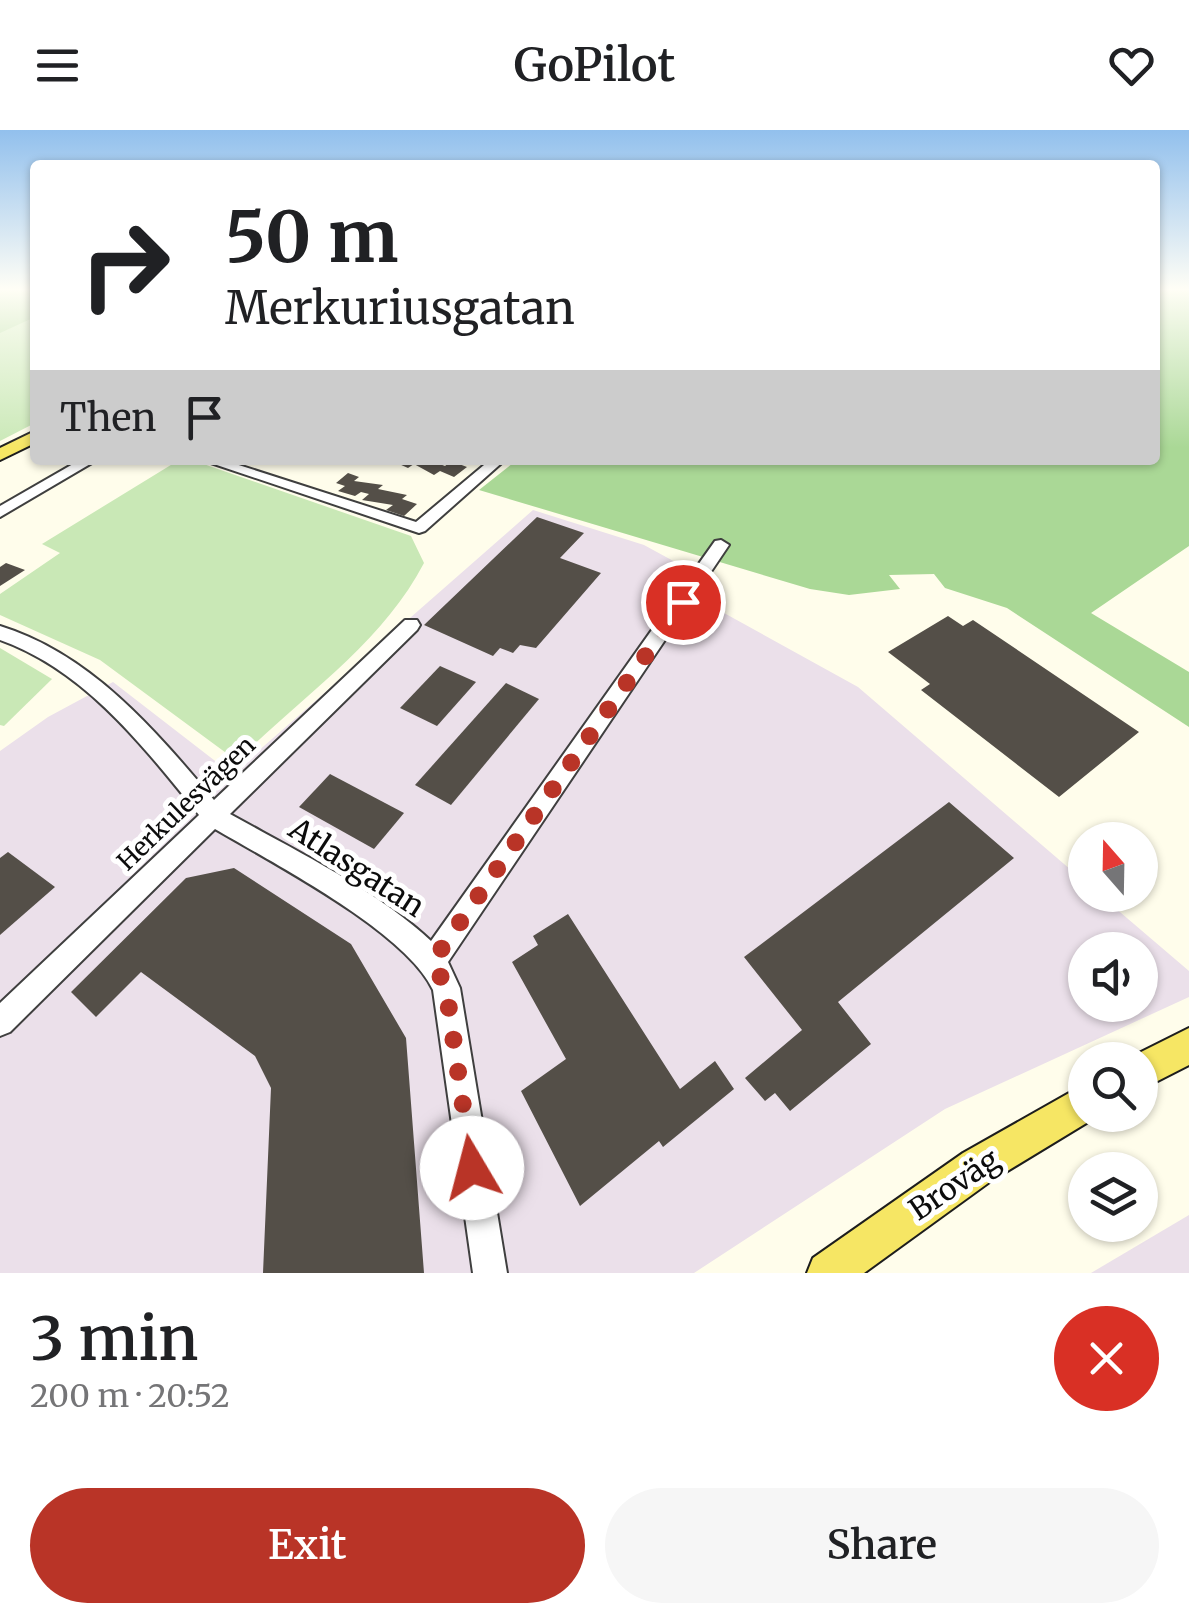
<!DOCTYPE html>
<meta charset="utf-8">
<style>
:root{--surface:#fff;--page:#f6f6f6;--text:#202124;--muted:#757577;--accent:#b93427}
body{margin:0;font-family:Merriweather,serif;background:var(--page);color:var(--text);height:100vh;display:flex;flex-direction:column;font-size:38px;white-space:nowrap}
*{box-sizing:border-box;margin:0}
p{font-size:32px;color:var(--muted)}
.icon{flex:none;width:55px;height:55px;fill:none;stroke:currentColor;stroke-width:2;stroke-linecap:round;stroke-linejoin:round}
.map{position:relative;height:1143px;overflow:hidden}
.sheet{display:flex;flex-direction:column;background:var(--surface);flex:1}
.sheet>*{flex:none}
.guide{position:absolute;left:30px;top:30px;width:1130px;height:305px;border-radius:10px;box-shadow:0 2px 8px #0004;background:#fff;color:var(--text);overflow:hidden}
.needle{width:65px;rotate:340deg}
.buttons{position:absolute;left:1068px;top:692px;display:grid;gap:20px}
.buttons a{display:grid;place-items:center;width:90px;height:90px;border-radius:50%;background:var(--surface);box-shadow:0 2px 8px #0004;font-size:50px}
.pin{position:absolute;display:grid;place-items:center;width:85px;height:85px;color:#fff;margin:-42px;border:5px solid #fff;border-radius:50%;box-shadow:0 2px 10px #0007}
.me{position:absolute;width:110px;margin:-55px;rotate:352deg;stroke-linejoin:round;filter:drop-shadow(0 0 8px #0008)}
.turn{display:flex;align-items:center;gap:35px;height:210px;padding:0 30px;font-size:45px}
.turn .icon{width:130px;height:130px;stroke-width:2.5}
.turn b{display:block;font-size:70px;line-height:85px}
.then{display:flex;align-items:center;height:95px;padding:0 30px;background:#0003;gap:20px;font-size:38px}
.round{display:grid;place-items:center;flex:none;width:105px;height:105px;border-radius:52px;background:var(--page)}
.headline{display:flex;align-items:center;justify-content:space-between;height:170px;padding:0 30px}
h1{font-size:60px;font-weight:600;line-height:75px}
.primary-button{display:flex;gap:20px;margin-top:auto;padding:20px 30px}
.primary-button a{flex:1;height:115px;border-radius:60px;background:var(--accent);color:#fff;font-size:40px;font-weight:600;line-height:115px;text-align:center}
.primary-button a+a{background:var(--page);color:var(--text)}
header{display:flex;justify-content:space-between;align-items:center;height:130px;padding:0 30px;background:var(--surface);font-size:45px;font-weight:600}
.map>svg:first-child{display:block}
.industrial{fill:#ebe0ea;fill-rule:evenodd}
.green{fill:#c9e8b6}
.forest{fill:#aad896}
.building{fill:#544f48}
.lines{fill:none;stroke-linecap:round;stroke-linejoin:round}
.minor-casing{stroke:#3f3f3f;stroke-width:4}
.major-casing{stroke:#1d1d1d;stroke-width:4}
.minor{fill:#fff;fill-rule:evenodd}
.major{fill:#f6e664;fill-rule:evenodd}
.route{stroke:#b93427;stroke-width:18;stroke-dasharray:0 32.4}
.labels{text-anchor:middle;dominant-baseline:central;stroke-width:10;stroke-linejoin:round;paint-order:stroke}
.street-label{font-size:25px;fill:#0c0c0c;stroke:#fff}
.near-street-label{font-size:30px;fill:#0c0c0c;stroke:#fff}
</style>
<header><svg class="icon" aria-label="menu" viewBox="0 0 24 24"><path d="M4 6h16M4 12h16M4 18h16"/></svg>GoPilot<svg class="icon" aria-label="heart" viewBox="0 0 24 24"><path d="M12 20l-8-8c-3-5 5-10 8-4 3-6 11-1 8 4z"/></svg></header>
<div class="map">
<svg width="1189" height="1143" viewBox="0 0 1189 1143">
<rect width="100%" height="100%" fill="#fffdeb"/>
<g class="industrial">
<path d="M 533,380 L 644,415 L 721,457 L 715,478 L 858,557 L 1085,752 L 1085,765 L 1100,765 L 1189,841 L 1189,867 L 945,979 L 694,1143 L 0,1143 L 0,621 L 48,587 L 113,552 L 232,644 ZM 1085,820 L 1140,820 L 1140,875 L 1085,875 Z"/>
<path d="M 1189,1085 L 1189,1143 L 1091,1143 Z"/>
</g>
<g class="green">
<path d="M 35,158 L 35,293 L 0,311 L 0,160 Z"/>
<path d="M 179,330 L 192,330 L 411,406 L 424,433 C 382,514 301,567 237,631 L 100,530 L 0,485 L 0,464 L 60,423 L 42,414 Z"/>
<path d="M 0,518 L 52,549 L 4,596 L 0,595 Z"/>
</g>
<g class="forest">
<path d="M 0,158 L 35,158 L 35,187 L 0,203 Z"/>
<path d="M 1155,158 L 1189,158 L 1189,416 L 1091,483 L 1189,542 L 1189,597 L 1007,478 L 945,458 L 934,444 L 889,445 L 900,459 L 849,465 L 810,459 L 479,360 L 517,330 L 1155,330 Z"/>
</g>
<g class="building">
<path d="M 404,330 L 441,330 L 437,333 L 445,336 L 451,331 L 467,337 L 454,347 L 440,341 L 434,345 L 414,334 L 408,338 L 399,334 Z"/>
<path d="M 348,343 L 359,347 L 354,351 L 383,355 L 378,359 L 407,365 L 402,369 L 417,374 L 404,386 L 386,380 L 393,375 L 362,370 L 369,364 L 361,362 L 355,366 L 338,361 L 345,356 L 336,353 Z"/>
<path d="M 537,387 L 584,403 L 560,428 L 601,443 L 536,518 L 520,515 L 513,523 L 500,518 L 493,526 L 424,495 Z"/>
<path d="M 6,433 L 25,440 L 0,456 L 0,437 Z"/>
<path d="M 948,486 L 963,496 L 973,490 L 1139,602 L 1059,667 L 921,560 L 930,554 L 888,522 Z"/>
<path d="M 440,536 L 476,552 L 437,596 L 400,578 Z"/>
<path d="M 506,553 L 539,569 L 451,675 L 415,655 Z"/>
<path d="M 330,644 L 404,683 L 374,719 L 299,677 Z"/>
<path d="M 949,672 L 1014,728 L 838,872 L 871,914 L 790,981 L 775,963 L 765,971 L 745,948 L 802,900 L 744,827 Z"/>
<path d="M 8,722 L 55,757 L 0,805 L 0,728 Z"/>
<path d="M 234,738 L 351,814 L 406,908 L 424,1143 L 263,1143 L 271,958 L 255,926 L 141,842 L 96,887 L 71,862 L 186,748 Z"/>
<path d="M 568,784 L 680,959 L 715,931 L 734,959 L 663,1017 L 659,1011 L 580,1076 L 521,961 L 566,929 L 512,832 L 538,815 L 533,806 Z"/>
</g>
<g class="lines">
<g class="minor-casing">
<g id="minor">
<path d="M 80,330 L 97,330 L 0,387 L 0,376 Z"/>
<path d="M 202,330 L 223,330 L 416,392 L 490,330 L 505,330 L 425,401 L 419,403 Z"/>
<path d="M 721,410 L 729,415 L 448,832 L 460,858 L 507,1143 L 473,1143 L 433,860 C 406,802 273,733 215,699 L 10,902 L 0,906 L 0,873 L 199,685 C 144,617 85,540 0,510 L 0,496 C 91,524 155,600 214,670 L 405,490 L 417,490 L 420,495 L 417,500 L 230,684 C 293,719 380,762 431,811 L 715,411 Z"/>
</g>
</g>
<g class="major-casing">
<g id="major">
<path d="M 35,301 L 35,313 L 0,330 L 0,318 Z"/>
<path d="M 1189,898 L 1189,935 L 1140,960 L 1140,930 L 1127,929 Z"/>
<path d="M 1085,954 L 1085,985 L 1098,986 L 991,1051 L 864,1143 L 807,1143 L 813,1128 L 963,1023 Z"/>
</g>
</g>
<use href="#minor" class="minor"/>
<use href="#major" class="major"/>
</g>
<linearGradient id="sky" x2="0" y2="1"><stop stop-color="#92c0ed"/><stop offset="0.5" stop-color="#fffef6"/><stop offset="1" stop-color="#fffef6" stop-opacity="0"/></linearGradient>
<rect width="1189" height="318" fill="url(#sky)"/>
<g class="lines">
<path class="route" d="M 472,1038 L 446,858 L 433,831 L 683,472"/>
</g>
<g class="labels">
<g class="street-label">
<text transform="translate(186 673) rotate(-44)">Herkulesvägen</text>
</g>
<g class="near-street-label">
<text transform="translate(357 737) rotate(33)">Atlasgatan</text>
<text transform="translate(954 1054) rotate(-34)">Broväg</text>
</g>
</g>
</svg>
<div class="buttons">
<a><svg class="needle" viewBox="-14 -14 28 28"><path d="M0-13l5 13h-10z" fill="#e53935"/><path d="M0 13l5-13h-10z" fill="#757577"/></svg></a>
<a><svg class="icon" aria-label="sound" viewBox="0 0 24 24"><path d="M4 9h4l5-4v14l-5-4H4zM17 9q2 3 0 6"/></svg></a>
<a><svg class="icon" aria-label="search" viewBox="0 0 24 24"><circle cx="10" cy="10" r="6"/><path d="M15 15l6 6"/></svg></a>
<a><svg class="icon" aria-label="layers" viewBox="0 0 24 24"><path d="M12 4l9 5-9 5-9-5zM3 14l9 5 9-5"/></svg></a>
</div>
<div class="pin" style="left:683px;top:472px;background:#d93025"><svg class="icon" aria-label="arrive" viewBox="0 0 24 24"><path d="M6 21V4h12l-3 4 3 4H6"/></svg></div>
<svg class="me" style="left:472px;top:1038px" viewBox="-20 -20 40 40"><circle r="19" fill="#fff"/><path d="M0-13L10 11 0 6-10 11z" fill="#b93427"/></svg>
<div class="guide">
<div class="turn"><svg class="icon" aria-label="right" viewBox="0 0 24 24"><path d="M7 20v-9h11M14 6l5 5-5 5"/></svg><div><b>50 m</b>Merkuriusgatan</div></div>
<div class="then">Then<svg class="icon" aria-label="arrive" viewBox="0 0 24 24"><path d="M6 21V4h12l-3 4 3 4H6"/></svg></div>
</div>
</div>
<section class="sheet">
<div class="headline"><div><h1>3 min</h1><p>200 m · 20:52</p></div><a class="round" style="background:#d93025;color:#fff"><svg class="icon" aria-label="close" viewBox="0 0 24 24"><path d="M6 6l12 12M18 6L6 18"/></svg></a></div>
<div class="primary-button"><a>Exit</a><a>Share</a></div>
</section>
